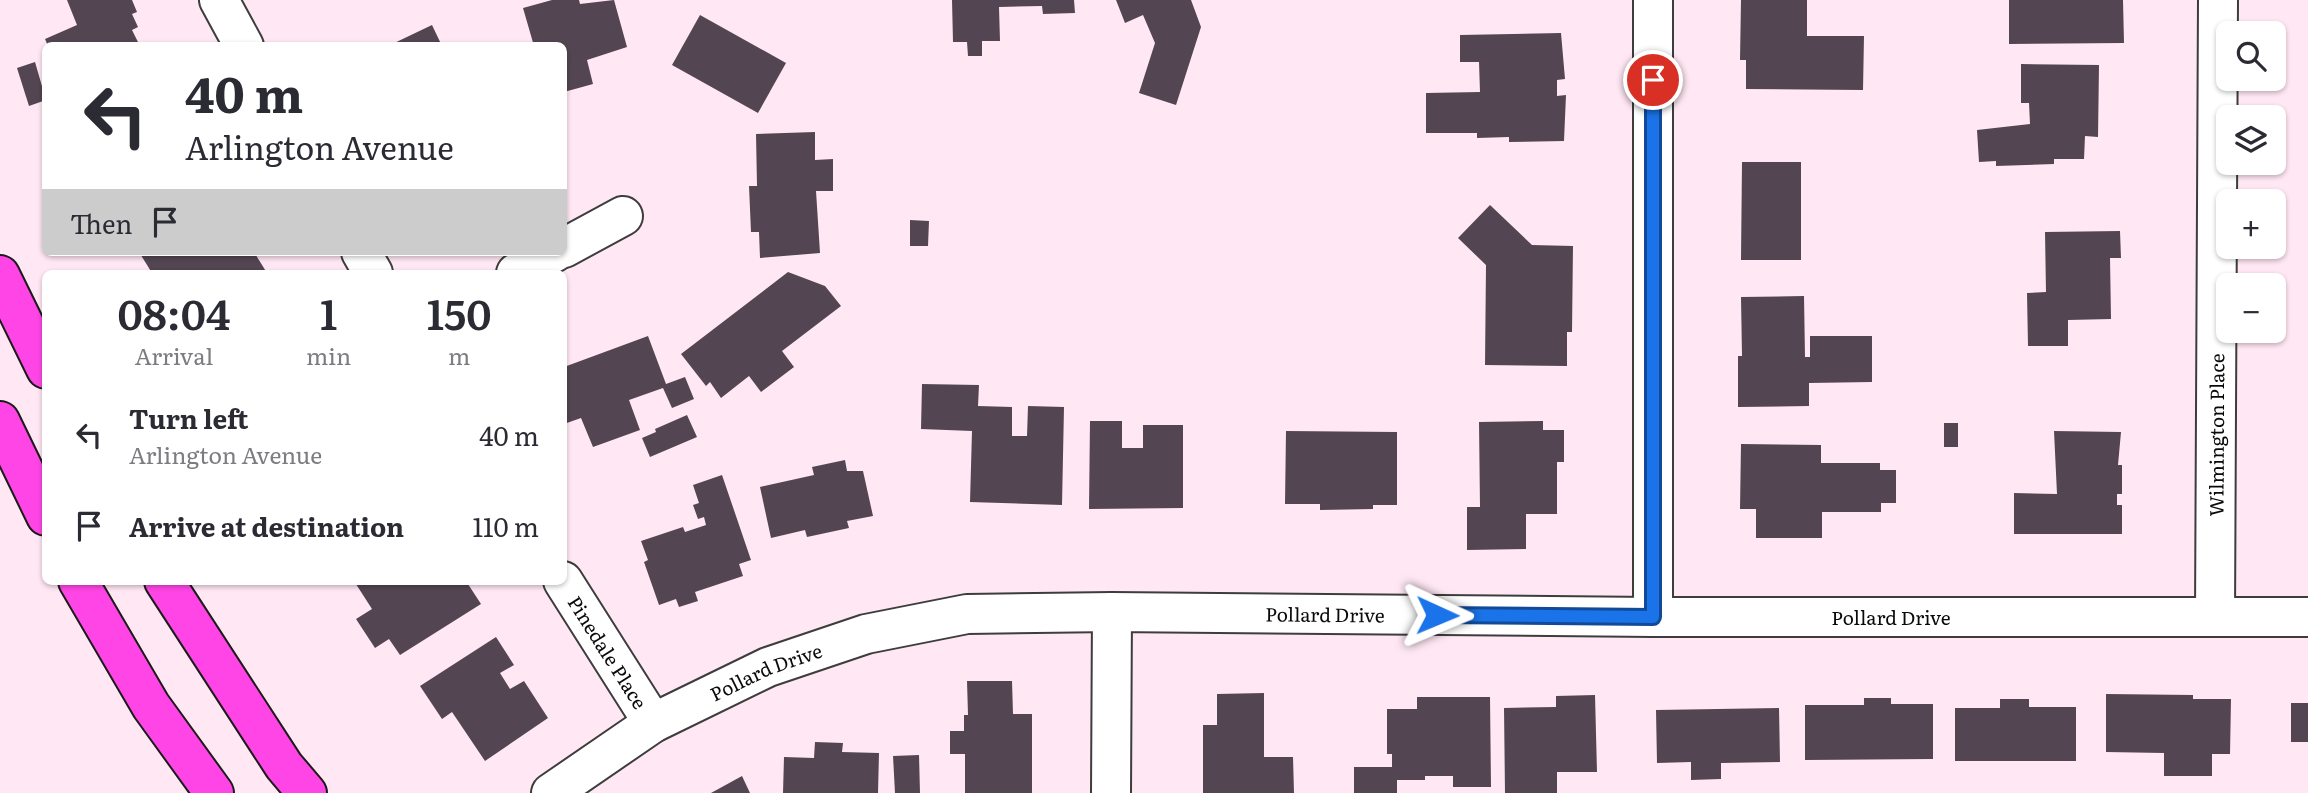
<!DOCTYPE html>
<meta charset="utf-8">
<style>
:root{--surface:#fff;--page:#f2f2f3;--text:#2b2b33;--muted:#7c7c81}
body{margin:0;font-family:Literata,serif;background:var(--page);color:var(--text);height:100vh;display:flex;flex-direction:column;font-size:26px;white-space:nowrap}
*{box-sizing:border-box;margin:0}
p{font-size:23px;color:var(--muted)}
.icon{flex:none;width:38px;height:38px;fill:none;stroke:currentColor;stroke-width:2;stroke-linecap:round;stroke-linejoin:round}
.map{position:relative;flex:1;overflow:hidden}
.sheet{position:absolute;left:42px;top:270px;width:525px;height:315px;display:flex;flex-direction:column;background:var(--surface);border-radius:10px;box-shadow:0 2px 5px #0004}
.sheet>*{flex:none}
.banner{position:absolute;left:42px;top:42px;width:525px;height:214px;border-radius:10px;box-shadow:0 2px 5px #0004;background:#fff;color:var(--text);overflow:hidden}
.tools{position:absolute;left:2216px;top:21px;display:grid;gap:14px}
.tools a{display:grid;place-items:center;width:70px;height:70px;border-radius:10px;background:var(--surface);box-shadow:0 2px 5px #0004;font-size:35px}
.pin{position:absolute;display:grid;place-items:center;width:60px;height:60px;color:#fff;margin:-30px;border:4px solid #fff;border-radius:50%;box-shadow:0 2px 7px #0007}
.me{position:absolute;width:77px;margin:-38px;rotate:91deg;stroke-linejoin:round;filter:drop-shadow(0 0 5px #0008)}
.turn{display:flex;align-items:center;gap:24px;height:147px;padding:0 28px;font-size:32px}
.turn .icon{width:91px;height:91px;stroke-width:2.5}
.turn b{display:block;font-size:49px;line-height:60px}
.then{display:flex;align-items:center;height:66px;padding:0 28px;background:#0003;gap:14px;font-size:26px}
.eta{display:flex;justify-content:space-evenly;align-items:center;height:119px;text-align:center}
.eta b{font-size:42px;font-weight:600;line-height:49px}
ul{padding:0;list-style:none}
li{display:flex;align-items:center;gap:21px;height:91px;padding:0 28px}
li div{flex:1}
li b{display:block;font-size:26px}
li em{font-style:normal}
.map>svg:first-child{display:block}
.building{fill:#534652}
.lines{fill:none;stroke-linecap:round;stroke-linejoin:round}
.minor-casing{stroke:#3d3d3d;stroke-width:42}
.highway-casing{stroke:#1b1b1b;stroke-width:42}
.minor{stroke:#fff;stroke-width:38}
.highway{stroke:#ff45e5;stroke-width:38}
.route-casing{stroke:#114b97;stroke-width:18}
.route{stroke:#1a73e8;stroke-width:12}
.labels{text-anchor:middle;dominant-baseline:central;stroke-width:7;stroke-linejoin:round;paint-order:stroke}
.street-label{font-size:19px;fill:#0a0a0a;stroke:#fff}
</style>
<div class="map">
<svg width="2308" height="793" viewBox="0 0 2308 793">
<rect width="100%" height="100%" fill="#ffe7f3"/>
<g class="building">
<path d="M 67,0 L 132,0 L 137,12 L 132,14 L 138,27 L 132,30 L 139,44 L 48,46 L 45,39 L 77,25 Z"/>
<path d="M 552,0 L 579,0 L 580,4 L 614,0 L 627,47 L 587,60 L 593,84 L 564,92 L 564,46 L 534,46 L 523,8 Z"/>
<path d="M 952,0 L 1074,0 L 1075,13 L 1043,14 L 1042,6 L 999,7 L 1000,41 L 982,41 L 982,56 L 968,56 L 967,42 L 953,42 Z"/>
<path d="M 1116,0 L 1191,0 L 1201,27 L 1176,105 L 1139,93 L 1155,43 L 1143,15 L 1125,23 Z"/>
<path d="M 1741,0 L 1807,0 L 1807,36 L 1864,36 L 1863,90 L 1746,89 L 1746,60 L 1740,60 Z"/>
<path d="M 2009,0 L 2123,0 L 2124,43 L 2009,44 Z"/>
<path d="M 700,15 L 786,63 L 758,113 L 672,65 Z"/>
<path d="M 432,25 L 442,46 L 388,46 Z"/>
<path d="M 1561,33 L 1565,79 L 1557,80 L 1557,96 L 1566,95 L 1564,141 L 1509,142 L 1509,137 L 1477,138 L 1477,133 L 1426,133 L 1426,93 L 1480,92 L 1479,62 L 1460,62 L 1460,35 Z"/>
<path d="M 35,62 L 46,100 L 29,106 L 17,68 Z"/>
<path d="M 2021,64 L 2099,65 L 2098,137 L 2085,136 L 2084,159 L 2054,159 L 2054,164 L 1996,166 L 1996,161 L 1979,162 L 1977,130 L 2030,124 L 2029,103 L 2021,103 Z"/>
<path d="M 815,132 L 815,160 L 833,159 L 833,191 L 816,191 L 820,253 L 760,258 L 759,232 L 751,232 L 749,186 L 757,186 L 756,134 Z"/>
<path d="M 1742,162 L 1801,162 L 1801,260 L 1741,260 Z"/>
<path d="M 1490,205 L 1532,245 L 1573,246 L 1572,332 L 1567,332 L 1567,366 L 1485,365 L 1486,265 L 1458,238 Z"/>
<path d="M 910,220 L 929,221 L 928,246 L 910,246 Z"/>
<path d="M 2120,231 L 2121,258 L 2110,258 L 2111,319 L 2068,320 L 2068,346 L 2028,346 L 2027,293 L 2046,292 L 2045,232 Z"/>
<path d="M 139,252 L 254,252 L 267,273 L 152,273 Z"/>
<path d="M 788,272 L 825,286 L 841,306 L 782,351 L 794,367 L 761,392 L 749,376 L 721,398 L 710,382 L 706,386 L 681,354 Z"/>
<path d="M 1804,296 L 1805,357 L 1810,357 L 1810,336 L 1872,336 L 1872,382 L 1809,383 L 1809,406 L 1738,407 L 1738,356 L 1742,356 L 1741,297 Z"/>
<path d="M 648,336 L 666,384 L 685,377 L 694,399 L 672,408 L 663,388 L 629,400 L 640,430 L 593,447 L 581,418 L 564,424 L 564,367 Z"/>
<path d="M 922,384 L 979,385 L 978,406 L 1012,407 L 1012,436 L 1027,436 L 1028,406 L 1064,407 L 1062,505 L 970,502 L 972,431 L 921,429 Z"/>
<path d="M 687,415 L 697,437 L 650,457 L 642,438 L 656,432 L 655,429 Z"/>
<path d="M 1090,421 L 1122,421 L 1122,448 L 1143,448 L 1143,425 L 1183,425 L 1183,508 L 1089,509 Z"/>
<path d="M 1543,421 L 1543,430 L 1564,430 L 1564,462 L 1557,462 L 1557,514 L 1526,514 L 1526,549 L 1467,550 L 1467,507 L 1480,507 L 1479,422 Z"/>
<rect x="1944" y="423" width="14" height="24"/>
<path d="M 1286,431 L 1397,432 L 1397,505 L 1373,505 L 1373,509 L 1320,510 L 1320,504 L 1285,504 Z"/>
<path d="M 2054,431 L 2121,432 L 2118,465 L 2122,465 L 2122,494 L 2117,494 L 2117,505 L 2122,505 L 2122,534 L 2014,534 L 2014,493 L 2057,494 Z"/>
<path d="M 1741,444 L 1821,445 L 1821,463 L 1880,463 L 1880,470 L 1896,470 L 1896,503 L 1881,503 L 1881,512 L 1822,512 L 1822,538 L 1756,538 L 1756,509 L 1740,509 Z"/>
<path d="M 845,460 L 847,471 L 863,471 L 873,516 L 847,521 L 849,528 L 807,537 L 805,530 L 771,538 L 760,487 L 814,475 L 812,467 Z"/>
<path d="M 722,475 L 751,560 L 739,564 L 743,576 L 695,592 L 698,601 L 679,607 L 676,599 L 659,605 L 644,562 L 648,560 L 641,541 L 683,527 L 685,532 L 706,525 L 704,517 L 698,519 L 693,505 L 699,503 L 693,485 Z"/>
<path d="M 354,581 L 466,581 L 481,604 L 400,655 L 389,639 L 375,648 L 356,619 L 372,609 Z"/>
<path d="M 496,637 L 514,665 L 500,673 L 510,689 L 524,681 L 548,718 L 485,761 L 452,712 L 442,719 L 420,686 Z"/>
<path d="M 967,681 L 1012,681 L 1013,714 L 1032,714 L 1032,793 L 965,793 L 965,754 L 950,754 L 950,731 L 964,731 L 964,715 L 968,715 Z"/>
<path d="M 1264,693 L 1264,757 L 1293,757 L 1294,793 L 1203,793 L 1203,725 L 1217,725 L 1217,694 Z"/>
<path d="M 2106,694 L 2193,695 L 2193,699 L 2231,699 L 2230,754 L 2212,754 L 2212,776 L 2164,776 L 2164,753 L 2106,752 Z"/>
<path d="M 1595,695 L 1597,772 L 1557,772 L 1557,793 L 1505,793 L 1504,708 L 1556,707 L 1556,696 Z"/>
<path d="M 1417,697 L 1490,697 L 1491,787 L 1453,787 L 1453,776 L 1425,776 L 1425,780 L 1397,780 L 1397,793 L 1354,793 L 1354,767 L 1392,767 L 1392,754 L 1387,754 L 1387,709 L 1417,709 Z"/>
<path d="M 1864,698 L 1891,698 L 1891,704 L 1933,704 L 1933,759 L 1805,760 L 1805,705 L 1864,705 Z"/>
<path d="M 2000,699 L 2029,699 L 2029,707 L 2076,707 L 2076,761 L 1955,761 L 1955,708 L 2000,708 Z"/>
<rect x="2291" y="703" width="17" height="39"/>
<path d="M 1779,708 L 1780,762 L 1721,763 L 1721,779 L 1691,780 L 1691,762 L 1657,763 L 1656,710 Z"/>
<path d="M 815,742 L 843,743 L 842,752 L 879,753 L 878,793 L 783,793 L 784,757 L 814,758 Z"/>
<path d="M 919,755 L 920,793 L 895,793 L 893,756 Z"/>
<path d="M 742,776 L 750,793 L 711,793 Z"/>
</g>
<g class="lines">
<g class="minor-casing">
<g id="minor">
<path d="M 219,0 L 244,46"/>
<path d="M 1653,0 L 1653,617"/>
<path d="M 564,248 L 623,216"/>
<path d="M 361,252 L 373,273"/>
<path d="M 516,273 L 555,252"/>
<path id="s1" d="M 563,581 L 653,723"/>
<path id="s2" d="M 2215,617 L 2218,0"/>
<path id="s3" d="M 551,793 L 653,723 L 768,667 L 866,634 L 967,614 L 1112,612 L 1653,617 L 2308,617"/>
<path d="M 1111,793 L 1112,612"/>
</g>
</g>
<g class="highway-casing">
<g id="highway">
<path d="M 0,275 L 46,369"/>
<path d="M 0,421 L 46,516"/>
<path d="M 78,581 L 151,706 L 214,793"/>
<path d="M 164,581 L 284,766 L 307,793"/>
</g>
</g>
<use href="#minor" class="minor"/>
<use href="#highway" class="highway"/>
</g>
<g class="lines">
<g class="route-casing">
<path id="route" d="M 1437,615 L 1653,617 L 1653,80"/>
</g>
<use href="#route" class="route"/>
</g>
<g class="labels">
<g class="street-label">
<text stroke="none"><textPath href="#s2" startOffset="182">Wilmington Place</textPath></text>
<text stroke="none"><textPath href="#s3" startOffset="816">Pollard Drive</textPath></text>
<text stroke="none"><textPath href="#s3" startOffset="1382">Pollard Drive</textPath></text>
<text stroke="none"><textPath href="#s1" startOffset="84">Pinedale Place</textPath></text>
<text stroke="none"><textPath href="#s3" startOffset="248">Pollard Drive</textPath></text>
</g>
</g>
</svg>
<div class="tools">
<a><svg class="icon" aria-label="search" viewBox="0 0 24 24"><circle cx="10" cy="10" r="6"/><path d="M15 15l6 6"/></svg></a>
<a><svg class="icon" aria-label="layers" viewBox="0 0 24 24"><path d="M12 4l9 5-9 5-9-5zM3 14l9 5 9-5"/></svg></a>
<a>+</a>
<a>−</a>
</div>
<div class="pin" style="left:1653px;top:80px;background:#d93025"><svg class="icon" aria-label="arrive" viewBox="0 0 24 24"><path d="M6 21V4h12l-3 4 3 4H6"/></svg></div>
<svg class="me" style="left:1437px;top:615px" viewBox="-20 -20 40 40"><path d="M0-17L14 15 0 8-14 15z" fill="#1a73e8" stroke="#fff" stroke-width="4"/></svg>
<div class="banner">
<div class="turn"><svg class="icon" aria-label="left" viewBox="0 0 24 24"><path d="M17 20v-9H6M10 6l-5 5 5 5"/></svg><div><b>40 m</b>Arlington Avenue</div></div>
<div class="then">Then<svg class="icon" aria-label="arrive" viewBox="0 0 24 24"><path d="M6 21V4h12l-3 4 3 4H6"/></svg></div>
</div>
<section class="sheet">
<div class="eta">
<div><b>08:04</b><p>Arrival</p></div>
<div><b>1</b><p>min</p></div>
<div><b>150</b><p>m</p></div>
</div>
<ul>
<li><svg class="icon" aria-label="left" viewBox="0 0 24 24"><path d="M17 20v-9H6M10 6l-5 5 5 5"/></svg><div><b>Turn left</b><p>Arlington Avenue</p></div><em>40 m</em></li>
<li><svg class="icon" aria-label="arrive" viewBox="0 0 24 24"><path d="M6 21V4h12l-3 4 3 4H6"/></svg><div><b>Arrive at destination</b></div><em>110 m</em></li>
</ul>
</section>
</div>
